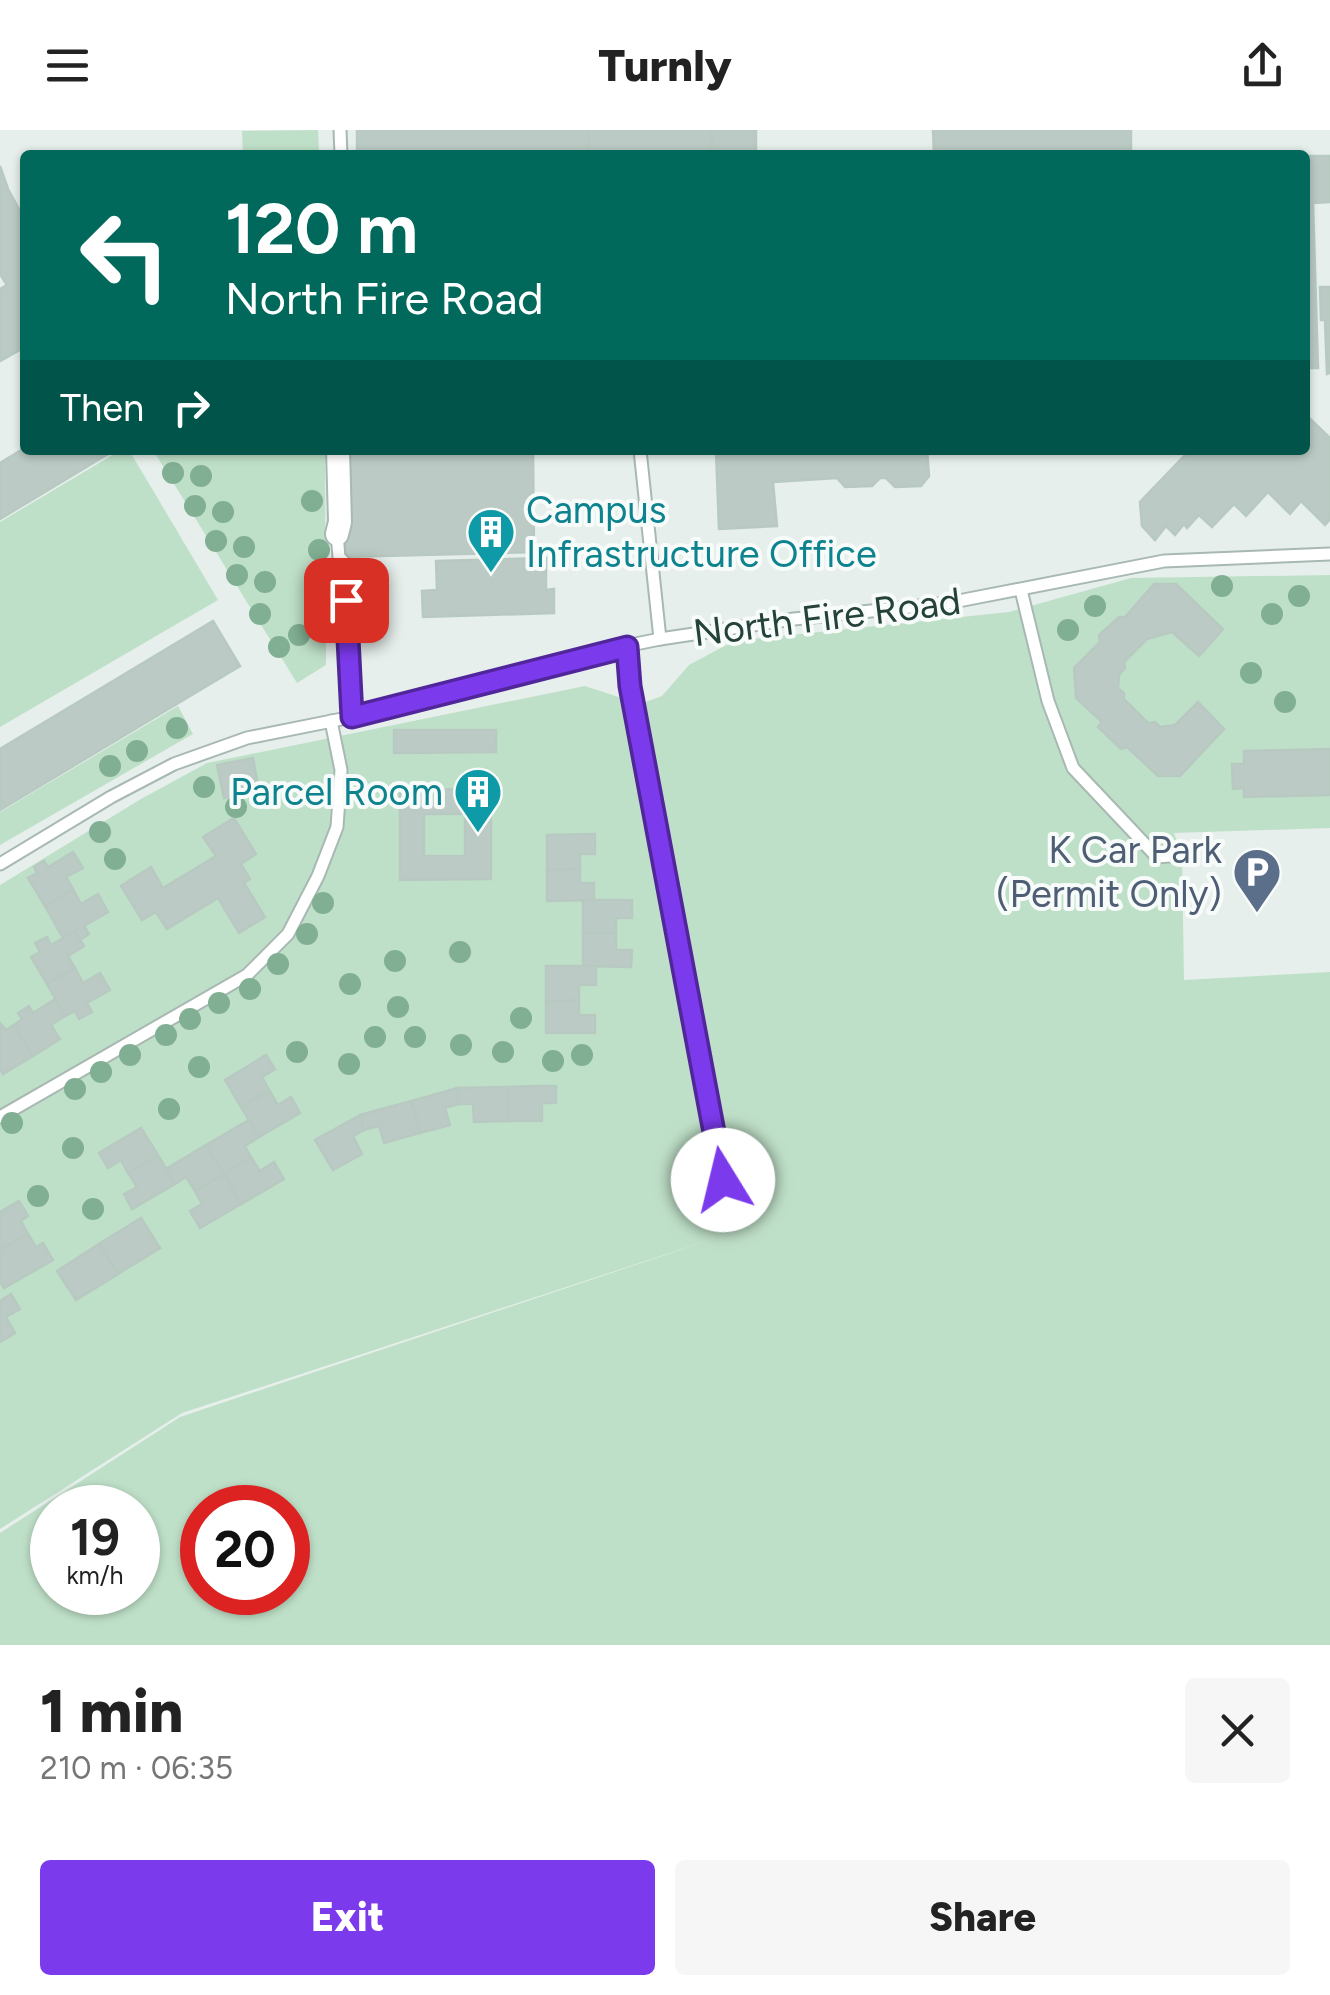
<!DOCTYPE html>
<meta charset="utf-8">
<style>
:root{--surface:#fff;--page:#f6f6f6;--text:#222;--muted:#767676;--accent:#7c3aed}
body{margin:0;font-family:Figtree,sans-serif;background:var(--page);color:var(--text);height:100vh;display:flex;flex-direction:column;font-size:38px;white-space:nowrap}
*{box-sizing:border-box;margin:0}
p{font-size:32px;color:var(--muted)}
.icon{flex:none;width:55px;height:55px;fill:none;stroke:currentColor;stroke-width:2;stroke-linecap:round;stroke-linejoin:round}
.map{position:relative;height:1515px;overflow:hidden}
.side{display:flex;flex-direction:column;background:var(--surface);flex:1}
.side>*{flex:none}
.guide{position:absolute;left:20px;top:20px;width:1290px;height:305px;border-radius:10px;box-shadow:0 2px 8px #0004;background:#00695c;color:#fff;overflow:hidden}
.speed{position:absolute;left:30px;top:1355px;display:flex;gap:20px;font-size:50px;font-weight:700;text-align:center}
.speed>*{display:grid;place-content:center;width:130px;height:130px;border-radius:50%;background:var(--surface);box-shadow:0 2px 8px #0004;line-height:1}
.speed small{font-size:25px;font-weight:400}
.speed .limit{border:15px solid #d22;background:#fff;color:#111}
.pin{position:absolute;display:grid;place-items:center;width:85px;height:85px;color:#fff;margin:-42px;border-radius:20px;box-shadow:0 5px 15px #0006}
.me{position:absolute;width:110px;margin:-55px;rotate:351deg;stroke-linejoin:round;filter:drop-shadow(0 0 8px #0008)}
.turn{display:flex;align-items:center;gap:35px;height:210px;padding:0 40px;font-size:45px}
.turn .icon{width:130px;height:130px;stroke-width:2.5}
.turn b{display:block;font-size:70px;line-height:85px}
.then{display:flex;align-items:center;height:95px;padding:0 40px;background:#0003;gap:20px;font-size:38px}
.round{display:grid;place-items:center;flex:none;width:105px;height:105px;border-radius:10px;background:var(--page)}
.headline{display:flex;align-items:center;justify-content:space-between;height:170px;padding:0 40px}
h1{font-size:60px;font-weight:800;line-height:75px}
.cta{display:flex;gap:20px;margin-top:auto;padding:20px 40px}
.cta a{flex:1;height:115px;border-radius:10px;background:var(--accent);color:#fff;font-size:40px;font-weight:800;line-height:115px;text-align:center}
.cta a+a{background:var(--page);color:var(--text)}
header{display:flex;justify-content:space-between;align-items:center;height:130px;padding:0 40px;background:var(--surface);font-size:45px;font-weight:800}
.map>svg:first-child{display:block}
.green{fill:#bfe0c8;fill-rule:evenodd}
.building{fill:#bbcac4;stroke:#b8c9c2;stroke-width:2.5;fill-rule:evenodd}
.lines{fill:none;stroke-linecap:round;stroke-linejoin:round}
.service-casing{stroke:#a8b8b2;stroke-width:15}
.minor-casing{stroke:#a8b8b2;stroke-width:26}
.service{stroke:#fff;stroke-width:11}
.minor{stroke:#fff;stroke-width:22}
.tree{fill:#80af93}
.route-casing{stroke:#51269a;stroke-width:25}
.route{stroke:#7c3aed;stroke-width:18}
.labels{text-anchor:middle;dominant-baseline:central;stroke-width:8;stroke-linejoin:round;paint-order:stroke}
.culture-label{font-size:38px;fill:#0d838f;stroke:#f7fbf9;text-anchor:start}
.street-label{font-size:38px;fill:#24423a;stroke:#f7fbf9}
.service-label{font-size:38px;fill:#4e5e75;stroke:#f7fbf9;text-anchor:end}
</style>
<header><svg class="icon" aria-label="menu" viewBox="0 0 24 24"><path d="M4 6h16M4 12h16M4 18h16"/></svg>Turnly<svg class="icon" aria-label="share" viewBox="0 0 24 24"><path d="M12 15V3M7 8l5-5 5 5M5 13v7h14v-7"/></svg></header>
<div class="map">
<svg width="1330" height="1515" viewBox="0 0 1330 1515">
<rect width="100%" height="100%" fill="#e6efeb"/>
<g class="green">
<path d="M 318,0 L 319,25 L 243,25 L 242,1 Z"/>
<path d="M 121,320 L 129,320 L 218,470 L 0,597 L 0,392 Z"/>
<path d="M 153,320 L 325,320 L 326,535 L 297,553 Z"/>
<path d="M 1330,445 L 1330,698 L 1174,703 L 1182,725 L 1184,850 L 1330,842 L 1330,1515 L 0,1515 L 0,1403 L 180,1287 L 725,1105 L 182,1283 L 0,1399 L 0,755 L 141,669 L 207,633 L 585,556 L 640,574 L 662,566 L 689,535 L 734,511 L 1009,482 L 1131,448 ZM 52,1378 L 138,1378 L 138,1462 L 52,1462 ZM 202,1378 L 288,1378 L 288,1462 L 202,1462 Z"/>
<path d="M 178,576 L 193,604 L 0,715 L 0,682 Z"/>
</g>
<g class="building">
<rect x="357" y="0" width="232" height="25"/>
<rect x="589" y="0" width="123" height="25"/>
<rect x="712" y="0" width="44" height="25"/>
<path d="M 933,0 L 1131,0 L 1131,25 L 934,25 Z"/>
<path d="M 1305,26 L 1330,26 L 1330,72 L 1313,73 L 1318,238 L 1305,238 Z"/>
<path d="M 0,36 L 8,59 L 25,90 L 25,217 L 0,231 L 0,159 L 7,155 L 0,144 Z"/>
<path d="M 1320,157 L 1330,157 L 1330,243 L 1327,244 L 1325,190 L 1321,190 Z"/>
<path d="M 1305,284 L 1330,308 L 1330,389 L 1325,395 L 1301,371 L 1290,384 L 1268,362 L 1246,386 L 1234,374 L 1212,397 L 1199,385 L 1187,398 L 1184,394 L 1175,405 L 1166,396 L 1155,410 L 1142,396 L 1140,372 L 1190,320 L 1305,320 Z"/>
<path d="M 25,318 L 25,320 L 113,321 L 0,389 L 0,333 Z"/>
<path d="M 345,320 L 533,320 L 534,422 L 344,427 Z"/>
<path d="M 716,320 L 927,320 L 929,346 L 921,356 L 895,357 L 886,348 L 880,348 L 872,356 L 845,357 L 837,348 L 773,352 L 777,396 L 719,399 Z"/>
<path d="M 546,428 L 546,460 L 554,459 L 554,483 L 423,487 L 422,461 L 437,460 L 436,431 Z"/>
<path d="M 1154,454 L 1176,454 L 1223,499 L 1199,526 L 1172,502 L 1147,509 L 1124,532 L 1125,538 L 1119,545 L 1118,558 L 1124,563 L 1124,569 L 1148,593 L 1155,592 L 1160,597 L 1175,595 L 1198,572 L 1224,599 L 1180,646 L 1158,646 L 1127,617 L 1121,619 L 1098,597 L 1102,592 L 1076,568 L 1074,538 L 1100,512 L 1099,505 L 1119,487 L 1125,487 Z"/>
<path d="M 213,491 L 240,536 L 0,680 L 0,619 Z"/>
<path d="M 394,600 L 496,600 L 496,622 L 394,623 Z"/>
<path d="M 1330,619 L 1330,665 L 1244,667 L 1244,658 L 1233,659 L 1232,634 L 1244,634 L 1244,621 Z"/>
<path d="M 253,628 L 259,661 L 224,668 L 217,635 Z"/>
<path d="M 491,659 L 491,749 L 400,750 L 400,660 ZM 424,684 L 465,684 L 465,726 L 424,726 Z"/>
<path d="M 234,688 L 256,724 L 241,734 L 250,749 L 244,753 L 265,787 L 239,803 L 218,768 L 167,799 L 156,782 L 142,790 L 121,756 L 151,737 L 163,758 L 216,726 L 203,707 Z"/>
<path d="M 595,704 L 595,724 L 580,724 L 580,739 L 547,740 L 547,705 Z"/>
<path d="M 73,722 L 83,738 L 66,747 L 73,759 L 45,776 L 28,748 L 37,743 L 34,737 L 44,731 L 48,737 Z"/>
<path d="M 580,739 L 580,753 L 594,753 L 594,770 L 547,771 L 547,740 Z"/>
<path d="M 73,759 L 81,774 L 98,764 L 108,782 L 84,796 L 89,804 L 80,810 L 75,801 L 63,808 L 45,776 Z"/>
<path d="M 583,770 L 632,770 L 632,788 L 616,788 L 616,803 L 583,803 Z"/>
<path d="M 75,801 L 84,816 L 68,826 L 75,838 L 47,854 L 31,827 L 40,822 L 35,813 L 47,807 L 51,815 Z"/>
<path d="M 583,803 L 616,803 L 616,820 L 632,820 L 631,837 L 583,836 Z"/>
<path d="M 546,836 L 596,836 L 596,855 L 579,855 L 579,870 L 546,871 Z"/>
<path d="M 75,838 L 83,853 L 100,843 L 110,860 L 87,873 L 92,882 L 79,889 L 75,881 L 65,886 L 47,854 Z"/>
<path d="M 55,869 L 65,886 L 51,895 L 60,909 L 33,926 L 14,895 L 22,889 L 18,883 L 29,876 L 33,883 Z"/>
<path d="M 579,870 L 579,885 L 595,885 L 595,903 L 546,903 L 546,871 Z"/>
<path d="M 0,893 L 6,900 L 14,895 L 33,926 L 3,944 L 0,939 Z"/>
<path d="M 266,925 L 275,939 L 262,947 L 269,960 L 241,977 L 225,950 Z"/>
<path d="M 533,956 L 556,956 L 556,973 L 542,973 L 542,991 L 508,991 L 508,957 Z"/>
<path d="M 508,957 L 508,991 L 474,992 L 473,974 L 458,974 L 457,958 Z"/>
<path d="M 457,958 L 458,974 L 445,978 L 450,995 L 420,1003 L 411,971 Z"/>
<path d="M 269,960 L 278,975 L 291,967 L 300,983 L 259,1007 L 241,977 Z"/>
<path d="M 411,971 L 420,1003 L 384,1013 L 379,996 L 364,1000 L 360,985 Z"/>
<path d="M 360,985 L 364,1000 L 353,1006 L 362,1024 L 333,1040 L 315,1010 Z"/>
<path d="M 249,990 L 259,1007 L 245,1016 L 251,1027 L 224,1044 L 206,1015 Z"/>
<path d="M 141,998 L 158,1025 L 128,1043 L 121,1030 L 108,1038 L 99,1023 Z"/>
<path d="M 206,1015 L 224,1044 L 195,1061 L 186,1047 L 175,1054 L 166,1039 Z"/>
<path d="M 158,1025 L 175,1054 L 132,1079 L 124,1064 L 137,1057 L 128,1043 Z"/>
<path d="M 251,1027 L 260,1041 L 274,1032 L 284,1049 L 241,1074 L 224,1044 Z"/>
<path d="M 224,1044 L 241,1074 L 200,1098 L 190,1081 L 202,1074 L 195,1061 Z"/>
<path d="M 19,1071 L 28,1086 L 21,1091 L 28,1104 L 0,1120 L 0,1082 Z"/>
<path d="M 141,1088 L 160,1118 L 118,1144 L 99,1114 Z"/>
<path d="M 28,1104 L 36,1117 L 43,1113 L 53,1130 L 4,1158 L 0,1151 L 0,1120 Z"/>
<path d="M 99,1114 L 118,1144 L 76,1170 L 57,1141 Z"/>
<path d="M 11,1164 L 20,1179 L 6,1187 L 15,1203 L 0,1212 L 0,1171 Z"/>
</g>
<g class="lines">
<g class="service-casing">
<g id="service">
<path d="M 340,0 L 341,25"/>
<path d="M 640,320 L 660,509"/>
<path d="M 337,404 L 339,427 L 344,432 L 352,587"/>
<path d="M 1021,460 L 1048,571 L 1073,638 L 1157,727 L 1182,725"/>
<path d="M 627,517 L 630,556 L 723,1050"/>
<path d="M 0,734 L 111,667 L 174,634 L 247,608 L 352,587 L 611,519 L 660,509 L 794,489 L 948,473 L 1164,431 L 1330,424"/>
<path d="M 0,987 L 247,845 L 288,804 L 318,746 L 337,697 L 341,640 L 331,591"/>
</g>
</g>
<g class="minor-casing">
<path id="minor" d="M 337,404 L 340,392 L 338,320"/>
</g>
<use href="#service" class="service"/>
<use href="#minor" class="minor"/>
</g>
<g class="tree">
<circle cx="173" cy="343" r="11"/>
<circle cx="201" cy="346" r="11"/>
<circle cx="312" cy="371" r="11"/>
<circle cx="195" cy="376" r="11"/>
<circle cx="223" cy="382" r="11"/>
<circle cx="216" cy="411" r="11"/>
<circle cx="244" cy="417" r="11"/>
<circle cx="319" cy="420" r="11"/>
<circle cx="237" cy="445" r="11"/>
<circle cx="265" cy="452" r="11"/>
<circle cx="1222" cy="456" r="11"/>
<circle cx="1299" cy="466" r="11"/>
<circle cx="1095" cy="476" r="11"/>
<circle cx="260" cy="484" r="11"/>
<circle cx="1272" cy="484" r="11"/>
<circle cx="1068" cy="500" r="11"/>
<circle cx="299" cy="505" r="11"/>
<circle cx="279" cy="517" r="11"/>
<circle cx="1251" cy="543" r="11"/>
<circle cx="1285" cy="572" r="11"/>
<circle cx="177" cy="598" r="11"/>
<circle cx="137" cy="621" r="11"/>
<circle cx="110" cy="636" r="11"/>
<circle cx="204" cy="657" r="11"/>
<circle cx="236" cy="677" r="11"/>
<circle cx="100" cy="702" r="11"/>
<circle cx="115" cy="729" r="11"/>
<circle cx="323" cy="773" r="11"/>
<circle cx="307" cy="804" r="11"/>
<circle cx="460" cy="822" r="11"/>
<circle cx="395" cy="831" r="11"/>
<circle cx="278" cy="834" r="11"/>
<circle cx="350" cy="854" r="11"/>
<circle cx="250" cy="859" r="11"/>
<circle cx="219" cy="873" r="11"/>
<circle cx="398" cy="877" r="11"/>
<circle cx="521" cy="888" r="11"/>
<circle cx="190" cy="889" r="11"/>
<circle cx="166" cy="905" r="11"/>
<circle cx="375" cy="907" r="11"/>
<circle cx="415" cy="907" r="11"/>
<circle cx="461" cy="915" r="11"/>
<circle cx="297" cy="922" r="11"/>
<circle cx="503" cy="922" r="11"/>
<circle cx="130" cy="925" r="11"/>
<circle cx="582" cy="925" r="11"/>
<circle cx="553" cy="931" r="11"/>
<circle cx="349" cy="934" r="11"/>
<circle cx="199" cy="937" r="11"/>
<circle cx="101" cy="942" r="11"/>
<circle cx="75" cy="959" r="11"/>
<circle cx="169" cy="979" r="11"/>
<circle cx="12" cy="993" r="11"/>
<circle cx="73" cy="1018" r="11"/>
<circle cx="38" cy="1066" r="11"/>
<circle cx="93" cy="1079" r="11"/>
</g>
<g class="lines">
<g class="route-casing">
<path id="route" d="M 346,470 L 352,587 L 627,517 L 630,556 L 723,1050"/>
</g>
<use href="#route" class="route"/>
</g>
<defs>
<g id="building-pin" transform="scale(2.5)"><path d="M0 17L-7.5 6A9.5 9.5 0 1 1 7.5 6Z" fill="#0f9aa8" stroke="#f7fbf9"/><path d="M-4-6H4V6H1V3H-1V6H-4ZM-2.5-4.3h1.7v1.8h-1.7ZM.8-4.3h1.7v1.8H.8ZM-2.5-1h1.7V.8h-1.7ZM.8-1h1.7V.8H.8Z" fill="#fff"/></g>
<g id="parking-pin" transform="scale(2.5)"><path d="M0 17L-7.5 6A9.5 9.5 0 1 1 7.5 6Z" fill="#5c6f8a" stroke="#f7fbf9"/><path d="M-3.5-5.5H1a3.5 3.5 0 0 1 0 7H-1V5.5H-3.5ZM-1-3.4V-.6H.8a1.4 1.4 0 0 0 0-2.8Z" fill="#fff"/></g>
</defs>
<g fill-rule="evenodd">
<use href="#building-pin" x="491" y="402"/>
<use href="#building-pin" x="478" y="662"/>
<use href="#parking-pin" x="1257" y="742"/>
</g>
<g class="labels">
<g class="culture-label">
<text x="526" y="380">Campus<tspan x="526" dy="44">Infrastructure Office</tspan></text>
<text x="443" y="662" text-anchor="end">Parcel Room</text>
</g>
<g class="street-label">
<text transform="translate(827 487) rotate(-7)">North Fire Road</text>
</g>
<g class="service-label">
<text x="1222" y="720">K Car Park<tspan x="1222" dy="44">(Permit Only)</tspan></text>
</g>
</g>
</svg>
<div class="speed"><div>19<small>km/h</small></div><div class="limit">20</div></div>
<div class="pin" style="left:346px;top:470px;background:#d93025"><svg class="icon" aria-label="arrive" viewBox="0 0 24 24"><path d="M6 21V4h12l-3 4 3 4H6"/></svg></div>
<svg class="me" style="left:723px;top:1050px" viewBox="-20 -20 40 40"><circle r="19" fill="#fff"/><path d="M0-13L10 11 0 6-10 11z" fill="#7c3aed"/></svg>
<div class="guide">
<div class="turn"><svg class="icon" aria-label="left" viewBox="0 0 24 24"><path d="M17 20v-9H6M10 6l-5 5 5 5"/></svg><div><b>120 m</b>North Fire Road</div></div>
<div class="then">Then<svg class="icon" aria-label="right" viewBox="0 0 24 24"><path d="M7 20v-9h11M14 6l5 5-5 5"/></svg></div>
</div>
</div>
<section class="side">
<div class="headline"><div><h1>1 min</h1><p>210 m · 06:35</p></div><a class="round"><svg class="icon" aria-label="close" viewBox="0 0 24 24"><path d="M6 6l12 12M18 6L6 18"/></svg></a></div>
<div class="cta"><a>Exit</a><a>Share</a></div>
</section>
